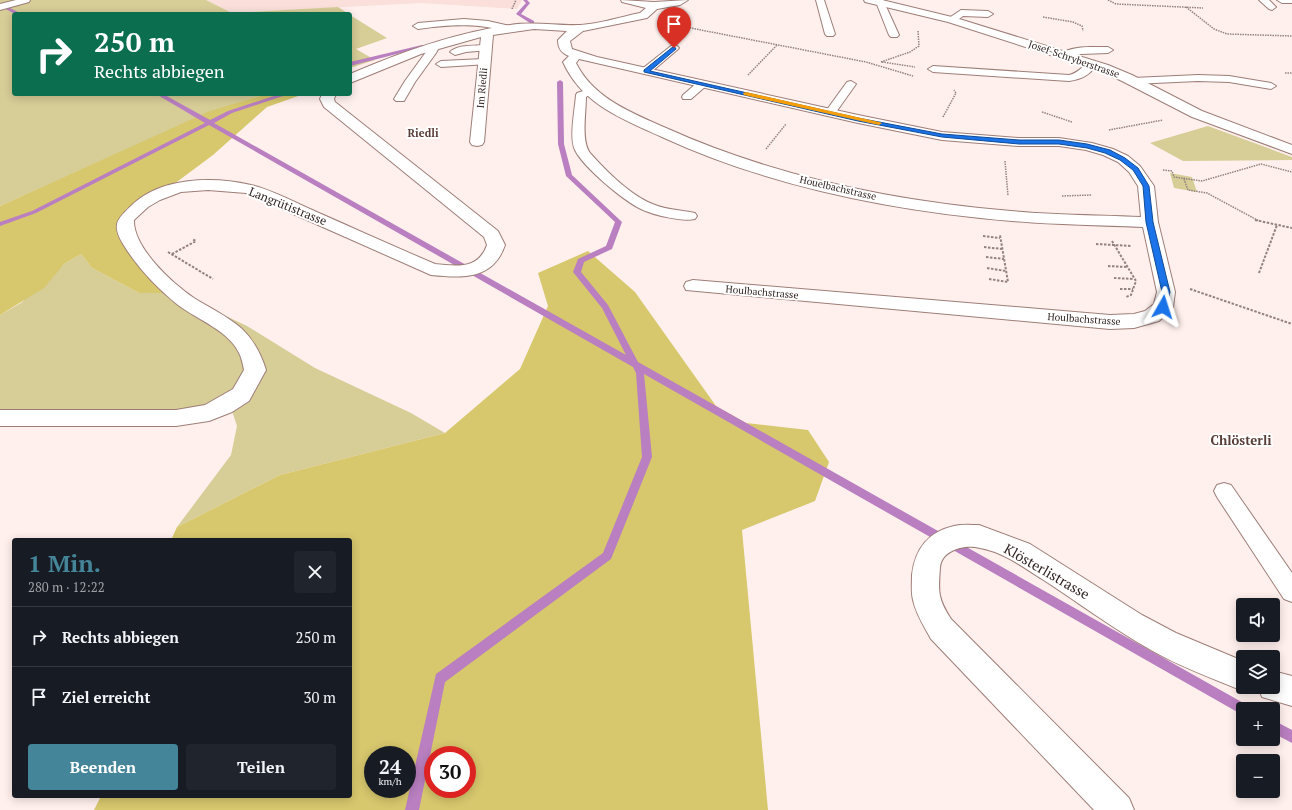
<!DOCTYPE html>
<html lang="de">
<meta charset="utf-8">
<style>
:root{--surface:#171b24;--page:#20242c;--text:#f1f3f6;--muted:#9ea1a6;--line:#363941;--accent:#458599}
body{margin:0;font-family:"PT Serif",serif;background:var(--page);color:var(--text);height:100vh;display:flex;flex-direction:column;font-size:15px;white-space:nowrap}
*{box-sizing:border-box;margin:0}
p{font-size:13px;color:var(--muted)}
.icon{flex:none;width:22px;height:22px;fill:none;stroke:currentColor;stroke-width:2;stroke-linecap:round;stroke-linejoin:round}
.map{position:relative;flex:1;overflow:hidden}
.drawer{position:absolute;left:12px;top:538px;width:340px;height:260px;display:flex;flex-direction:column;background:var(--surface);border-radius:4px;box-shadow:0 2px 10px #0003}
.drawer>*{flex:none}
.guide{position:absolute;left:12px;top:12px;width:340px;height:84px;border-radius:4px;box-shadow:0 2px 10px #0003;background:#0b6e4f;color:#fff;overflow:hidden}
.tools{position:absolute;left:1236px;top:598px;display:grid;gap:8px}
.tools a{display:grid;place-items:center;width:44px;height:44px;border-radius:4px;background:var(--surface);box-shadow:0 2px 10px #0003;font-size:20px}
.speed{position:absolute;left:364px;top:746px;display:flex;gap:8px;font-size:20px;font-weight:700;text-align:center}
.speed>*{display:grid;place-content:center;width:52px;height:52px;border-radius:50%;background:var(--surface);box-shadow:0 2px 10px #0003;line-height:1}
.speed small{font-size:10px;font-weight:400}
.speed .limit{border:6px solid #d22;background:#fff;color:#111}
.pin{position:absolute;display:grid;place-items:center;width:34px;height:34px;color:#fff;margin:-41px -17px;border-radius:50% 50% 50% 0;rotate:-45deg;box-shadow:0 0 4px #0007}
.pin .icon{rotate:45deg}
.me{position:absolute;width:44px;margin:-22px;rotate:6deg;stroke-linejoin:round;filter:drop-shadow(0 0 3px #0008)}
.turn{display:flex;align-items:center;gap:14px;height:84px;padding:0 16px;font-size:18px}
.turn .icon{width:52px;height:52px;stroke-width:2.5}
.turn b{display:block;font-size:28px;line-height:34px}
.round{display:grid;place-items:center;flex:none;width:42px;height:42px;border-radius:4px;background:var(--page)}
.head{display:flex;align-items:center;justify-content:space-between;height:68px;padding:0 16px}
h1{font-size:24px;font-weight:700;line-height:30px;color:var(--accent)}
.primary-button{display:flex;gap:8px;margin-top:auto;padding:8px 16px}
.primary-button a{flex:1;height:46px;border-radius:4px;background:var(--accent);color:#fff;font-size:16px;font-weight:700;line-height:46px;text-align:center}
.primary-button a+a{background:var(--page);color:var(--text)}
ul{padding:0;list-style:none}
li{display:flex;align-items:center;gap:12px;height:60px;padding:0 16px;border-top:1px solid var(--line)}
li div{flex:1}
li b{display:block;font-size:15px}
li em{font-style:normal}
.map>svg:first-child{display:block}
.built{fill:#fadfda}
.green{fill:#d6cd97}
.forest{fill:#d7c76d;fill-rule:evenodd}
.lines{fill:none;stroke-linecap:round;stroke-linejoin:round}
.stream{fill:#b97fc0;fill-rule:evenodd}
.service-casing{stroke:#9e7d77;stroke-width:2}
.minor-casing{stroke:#9e7d77;stroke-width:2}
.path-far1{stroke:#918380;stroke-width:1.5;stroke-dasharray:1.5 1;stroke-linecap:butt}
.path{stroke:#918380;stroke-width:2;stroke-dasharray:2.5 1.5;stroke-linecap:butt}
.service{fill:#fff;fill-rule:evenodd}
.minor{fill:#fff;fill-rule:evenodd}
.route{fill:#1a73e8;stroke:#114b97}
.slow{fill:#f59e0b}
.labels{text-anchor:middle;dominant-baseline:central;stroke-width:4;stroke-linejoin:round;paint-order:stroke}
.far-street-label{font-size:10px;fill:#2c1f1d;stroke:#fff}
.far-neighbourhood-label{font-size:11px;font-weight:bold;fill:#593d37;stroke:#fff}
.street-label{font-size:12px;fill:#2c1f1d;stroke:#fff}
.neighbourhood-label{font-size:13px;font-weight:bold;fill:#593d37;stroke:#fff}
.near-street-label{font-size:14px;fill:#2c1f1d;stroke:#fff}
</style>
<div class="map">
<svg width="1292" height="810" viewBox="0 0 1292 810">
<rect width="100%" height="100%" fill="#fff0ed"/>
<path class="built" d="M 206,0 L 522,0 L 517,9 L 421,3 L 232,13 Z"/>
<g class="green">
<path d="M 0,0 L 206,0 L 232,13 L 338,7 L 349,14 L 14,14 L 14,94 L 267,94 L 210,112 L 0,206 Z"/>
<path d="M 350,15 L 387,38 L 356,49 L 375,60 L 350,68 Z"/>
<path d="M 1208,126 L 1292,157 L 1292,160 L 1183,161 L 1150,143 Z"/>
<path d="M 1170,173 L 1192,177 L 1197,192 L 1174,188 Z"/>
<path d="M 81,254 L 92,268 L 139,293 L 165,293 L 210,324 L 239,348 L 248,374 L 226,398 L 187,411 L 0,411 L 0,315 L 21,303 L 64,264 Z"/>
<path d="M 226,316 L 247,326 L 315,368 L 411,413 L 445,433 L 280,475 L 177,527 L 231,455 L 237,426 L 231,408 C 237,401 260,377 262,370 C 268,351 238,328 226,316 Z"/>
</g>
<g class="forest">
<path d="M 267,94 L 304,94 L 267,107 L 213,155 L 170,187 L 149,195 L 126,209 L 120,220 L 119,232 L 124,247 L 165,293 L 139,293 L 92,268 L 81,254 L 64,264 L 44,288 L 0,315 L 0,206 L 210,111 Z"/>
<path d="M 588,251 L 635,292 L 716,406 L 746,423 L 808,430 L 829,462 L 815,501 L 742,530 L 768,810 L 94,810 L 101,796 L 350,796 L 350,540 L 171,540 L 177,527 L 280,475 L 445,433 L 520,369 L 548,306 L 538,273 ZM 373,755 L 407,755 L 407,789 L 373,789 ZM 433,755 L 467,755 L 467,789 L 433,789 Z"/>
</g>
<g class="lines">
<g class="stream">
<path d="M 523,0 L 527,0 L 530,3 L 521,14 L 534,21 L 534,23 L 530,23 L 516,14 L 526,3 Z"/>
<path d="M 0,3 L 20,13 L 20,14 L 15,14 L 0,6 Z"/>
<path d="M 422,45 L 424,46 L 424,47 L 350,66 L 350,62 Z"/>
<path d="M 560,80 L 563,82 L 564,144 L 572,175 L 622,222 L 612,249 L 584,262 L 581,272 L 608,305 L 638,362 L 1247,705 L 1249,709 L 1243,709 L 1243,715 L 1239,713 L 644,374 L 652,457 L 611,559 L 445,682 L 419,810 L 405,810 L 436,674 L 603,553 L 642,457 L 636,373 L 633,367 L 209,125 L 36,213 L 0,226 L 0,222 L 32,211 L 205,123 L 156,94 L 163,94 L 210,120 L 228,111 L 280,94 L 289,94 L 232,113 L 214,123 L 626,355 L 602,308 L 573,272 L 578,259 L 606,246 L 615,222 L 566,176 L 558,144 L 557,82 Z"/>
<path d="M 1273,720 L 1292,730 L 1292,743 L 1273,733 Z"/>
</g>
<g class="service-casing">
<g id="service">
<path d="M 16,0 L 30,0 L 29,2 L 0,10 L 0,4 Z"/>
<path d="M 816,0 L 824,0 L 835,34 L 833,36 L 827,36 L 825,34 Z"/>
<path d="M 877,0 L 883,0 L 884,2 L 899,35 L 897,37 L 891,37 L 889,35 L 876,2 Z"/>
<path d="M 1259,0 L 1269,0 L 1276,7 L 1272,10 L 1269,9 Z"/>
<path d="M 961,10 L 988,11 L 993,14 L 988,17 L 963,16 L 955,22 L 949,22 L 947,20 L 949,18 Z"/>
<path d="M 464,19 L 488,21 L 514,27 L 516,29 L 511,32 C 477,23 453,24 418,29 L 413,26 L 418,23 Z"/>
<path d="M 430,44 L 438,49 L 436,53 L 415,82 L 404,101 L 396,101 L 394,99 L 405,81 L 426,52 L 428,50 L 425,47 Z"/>
<path d="M 486,45 L 491,48 L 489,50 L 466,52 L 455,55 L 450,52 C 458,44 475,46 486,45 Z"/>
<path d="M 674,45 L 677,46 L 679,48 L 677,50 L 650,73 L 642,73 L 641,71 L 642,69 L 671,46 Z"/>
<path d="M 1091,47 L 1108,47 L 1113,50 L 1108,53 L 1081,54 L 1065,58 L 1060,55 C 1067,48 1082,47 1091,47 Z"/>
<path d="M 484,59 L 489,62 L 488,64 L 441,67 L 436,64 L 441,61 Z"/>
<path d="M 1092,61 L 1097,64 C 1090,75 1082,79 1069,81 L 933,72 L 928,69 L 933,66 L 1069,75 C 1080,73 1084,63 1092,61 Z"/>
<path d="M 1198,75 L 1229,76 L 1271,83 L 1276,86 L 1271,89 L 1229,82 L 1198,81 L 1133,84 L 1128,81 L 1133,78 Z"/>
<path d="M 702,81 L 707,84 L 706,86 L 691,99 L 683,99 L 682,97 L 683,95 L 698,82 Z"/>
<path d="M 851,81 L 856,84 L 834,115 L 826,115 L 824,113 L 826,111 L 847,82 Z"/>
<path d="M 589,89 L 594,92 L 586,97 C 586,112 581,141 590,153 C 606,171 632,197 655,205 C 668,210 682,210 695,213 L 697,216 L 695,219 C 683,222 653,215 641,209 C 624,201 583,167 575,150 C 569,138 575,109 576,95 L 577,93 Z"/>
<path d="M 1224,483 L 1231,485 L 1292,573 L 1292,602 L 1284,599 L 1217,497 L 1214,491 L 1217,485 Z"/>
</g>
</g>
<g class="minor-casing">
<g id="minor">
<path d="M 621,0 L 654,2 L 688,0 L 680,5 L 657,9 L 647,18 L 583,31 L 570,41 L 572,49 L 597,57 L 858,115 L 942,132 L 1019,138 L 1059,138 L 1092,143 L 1113,149 L 1128,156 L 1140,166 L 1154,186 L 1158,222 L 1175,292 L 1173,307 L 1159,321 L 1134,328 L 1110,329 L 686,290 L 684,286 L 686,282 L 693,280 L 1110,315 L 1134,314 L 1145,311 L 1154,304 L 1157,292 L 1143,227 C 1099,225 1055,225 1012,221 C 893,211 771,187 662,137 C 622,119 582,104 563,62 L 569,56 C 561,53 558,48 558,40 L 567,31 L 534,29 L 493,35 L 484,142 L 482,145 L 477,146 L 472,145 L 470,142 L 481,37 L 421,54 L 350,83 L 350,74 C 401,52 454,33 510,25 C 535,21 556,26 580,25 C 599,24 620,17 640,13 L 646,8 L 622,2 ZM 579,59 L 858,123 L 942,140 L 1019,146 L 1059,146 L 1086,150 L 1103,155 L 1118,162 L 1129,172 L 1138,186 L 1141,217 C 1098,215 1054,215 1011,211 C 893,201 775,177 666,128 C 632,113 593,98 576,63 Z"/>
<path d="M 864,0 L 882,0 L 956,18 L 1108,65 L 1132,75 L 1202,111 L 1292,145 L 1292,154 L 1192,117 L 1122,81 L 1100,71 L 948,22 L 865,2 Z"/>
<path d="M 1277,0 L 1292,0 L 1292,3 L 1282,3 Z"/>
<path d="M 322,94 L 336,94 L 334,99 L 335,102 L 498,231 L 505,245 C 493,280 463,278 431,275 L 246,193 L 208,190 L 181,192 L 160,200 L 148,207 L 134,220 C 133,248 173,284 194,298 C 210,308 227,316 241,328 C 254,340 261,354 266,370 L 249,401 L 232,412 L 209,421 L 176,426 L 0,426 L 0,410 L 176,410 L 205,405 L 233,389 L 244,370 C 243,365 242,360 240,355 C 230,331 198,320 178,305 C 157,288 137,267 123,244 C 112,225 116,220 131,206 C 160,177 213,176 251,185 C 270,189 292,201 310,209 C 351,227 393,246 435,264 C 457,266 478,270 487,245 L 484,237 L 324,107 L 320,99 Z"/>
<path d="M 979,525 L 1030,544 L 1142,615 L 1176,633 L 1243,661 L 1243,687 L 1252,687 L 1243,691 C 1214,679 1178,666 1151,650 C 1114,629 1079,603 1042,579 C 1023,567 1003,552 980,548 C 965,544 941,550 940,568 C 938,592 938,599 951,619 L 1129,798 L 1134,810 L 1094,810 L 931,639 C 924,626 916,614 913,600 C 911,592 912,583 912,575 C 915,549 928,532 954,526 C 962,524 971,525 979,525 Z"/>
<path d="M 1273,671 L 1292,676 L 1292,706 L 1262,697 L 1258,687 L 1273,687 Z"/>
</g>
</g>
<g class="path-far1">
<path d="M 1108,0 L 1116,4 L 1203,8"/>
<path d="M 1186,7 L 1214,29 L 1227,34 L 1292,36"/>
<path d="M 512,9 L 516,0"/>
<path d="M 1043,17 L 1073,22 L 1082,26 L 1083,31"/>
<path d="M 670,24 L 866,62 L 913,76"/>
<path d="M 881,62 L 910,52 L 919,46 L 918,31"/>
<path d="M 882,62 L 915,67"/>
<path d="M 1285,73 L 1292,73"/>
<path d="M 748,75 L 777,45"/>
<path d="M 1042,112 L 1072,122"/>
<path d="M 943,117 L 956,93 L 954,90"/>
<path d="M 1109,130 L 1163,120"/>
<path d="M 766,149 L 786,124"/>
<path d="M 1005,161 L 1008,196"/>
<path d="M 1163,170 L 1172,171 L 1174,177 L 1202,181 L 1261,164 L 1292,172"/>
<path d="M 1184,179 L 1188,190 L 1207,193 L 1259,221"/>
<path d="M 1062,196 L 1092,195"/>
</g>
<g class="path">
<path d="M 1255,220 L 1292,228"/>
<path d="M 983,236 L 1000,238"/>
<path d="M 1112,241 L 1136,281 L 1131,295 L 1126,297"/>
<path d="M 1096,244 L 1131,246"/>
<path d="M 984,247 L 1002,249"/>
<path d="M 168,252 L 213,279"/>
<path d="M 172,254 L 196,241 L 192,239"/>
<path d="M 986,257 L 1004,259"/>
<path d="M 1108,266 L 1127,267"/>
<path d="M 987,268 L 1006,271"/>
<path d="M 1259,273 L 1277,225"/>
<path d="M 1114,278 L 1134,279"/>
<path d="M 989,279 L 1008,282 L 1000,235"/>
<path d="M 1120,289 L 1133,289"/>
<path d="M 1190,289 L 1292,324"/>
</g>
<use href="#service" class="service"/>
<use href="#minor" class="minor"/>
</g>
<path class="route" d="M 674,46 L 676,49 L 650,71 L 858,118 L 942,134 L 1019,140 L 1059,140 L 1087,144 L 1110,150 L 1125,158 L 1138,168 L 1149,186 L 1153,222 L 1170,292 L 1167,307 L 1163,309 L 1159,307 L 1162,292 L 1146,222 L 1143,186 L 1133,170 L 1120,160 L 1105,153 L 1087,148 L 1059,144 L 1019,144 L 942,137 L 858,121 L 644,72 L 644,70 Z"/>
<path class="slow" d="M 746,92 L 879,122 L 882,123 L 879,125 L 744,95 L 743,93 Z"/>
<g class="labels">
<g class="far-street-label">
<text transform="translate(1074 59) rotate(19)">Josef-Schryberstrasse</text>
<text transform="translate(482 88) rotate(-85)">Im Riedli</text>
<text transform="translate(838 188) rotate(13)">Houelbachstrasse</text>
<text transform="translate(762 292) rotate(5)">Houlbachstrasse</text>
<text transform="translate(1084 319) rotate(4)">Houlbachstrasse</text>
</g>
<g class="far-neighbourhood-label">
<text x="423" y="133">Riedli</text>
</g>
<g class="street-label">
<text transform="translate(288 206) rotate(22)">Langrütistrasse</text>
</g>
<g class="neighbourhood-label">
<text x="1241" y="440">Chlösterli</text>
</g>
<g class="near-street-label">
<text transform="translate(1047 571) rotate(30)">Klösterlistrasse</text>
</g>
</g>
</svg>
<div class="tools">
<a><svg class="icon" aria-label="sound" viewBox="0 0 24 24"><path d="M4 9h4l5-4v14l-5-4H4zM17 9q2 3 0 6"/></svg></a>
<a><svg class="icon" aria-label="layers" viewBox="0 0 24 24"><path d="M12 4l9 5-9 5-9-5zM3 14l9 5 9-5"/></svg></a>
<a>+</a>
<a>−</a>
</div>
<div class="speed"><div>24<small>km/h</small></div><div class="limit">30</div></div>
<div class="pin" style="left:674px;top:48px;background:#d93025"><svg class="icon" aria-label="arrive" viewBox="0 0 24 24"><path d="M6 21V4h12l-3 4 3 4H6"/></svg></div>
<svg class="me" style="left:1163px;top:307px" viewBox="-20 -20 40 40"><path d="M0-17L14 15 0 8-14 15z" fill="#1a73e8" stroke="#fff" stroke-width="4"/></svg>
<div class="guide">
<div class="turn"><svg class="icon" aria-label="right" viewBox="0 0 24 24"><path d="M7 20v-9h11M14 6l5 5-5 5"/></svg><div><b>250 m</b>Rechts abbiegen</div></div>
</div>
<section class="drawer">
<div class="head"><div><h1>1 Min.</h1><p>280 m · 12:22</p></div><a class="round"><svg class="icon" aria-label="close" viewBox="0 0 24 24"><path d="M6 6l12 12M18 6L6 18"/></svg></a></div>
<ul>
<li><svg class="icon" aria-label="right" viewBox="0 0 24 24"><path d="M7 20v-9h11M14 6l5 5-5 5"/></svg><div><b>Rechts abbiegen</b></div><em>250 m</em></li>
<li><svg class="icon" aria-label="arrive" viewBox="0 0 24 24"><path d="M6 21V4h12l-3 4 3 4H6"/></svg><div><b>Ziel erreicht</b></div><em>30 m</em></li>
</ul>
<div class="primary-button"><a>Beenden</a><a>Teilen</a></div>
</section>
</div>
